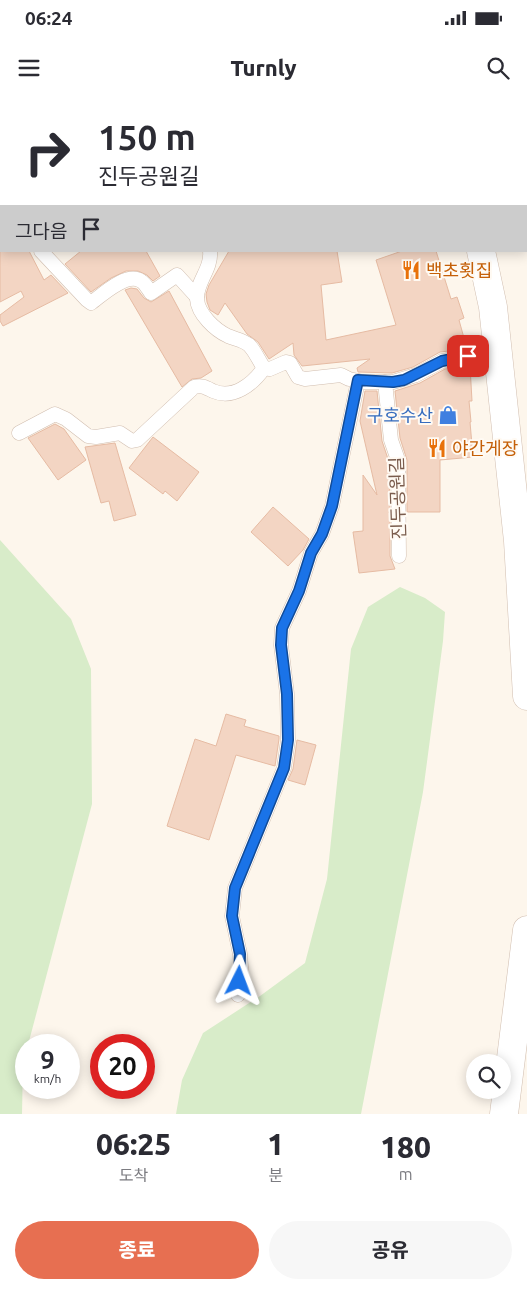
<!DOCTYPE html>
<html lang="ko">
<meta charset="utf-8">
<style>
:root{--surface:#fff;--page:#f7f7f7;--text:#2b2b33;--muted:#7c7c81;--accent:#e76f51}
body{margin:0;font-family:Ubuntu,"Noto Sans KR",sans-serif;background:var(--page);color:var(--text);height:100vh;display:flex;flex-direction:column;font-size:19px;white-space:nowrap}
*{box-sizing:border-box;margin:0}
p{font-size:16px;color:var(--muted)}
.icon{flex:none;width:28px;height:28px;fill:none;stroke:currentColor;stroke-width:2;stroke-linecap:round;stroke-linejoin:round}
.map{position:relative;height:1014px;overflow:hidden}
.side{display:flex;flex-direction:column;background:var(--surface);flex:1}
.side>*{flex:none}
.guide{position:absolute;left:0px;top:0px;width:528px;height:152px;box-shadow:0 2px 12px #0003;background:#fff;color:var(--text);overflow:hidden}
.fabs{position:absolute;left:466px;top:954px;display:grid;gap:10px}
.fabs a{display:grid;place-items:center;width:45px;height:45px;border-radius:50%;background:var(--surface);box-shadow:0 2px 12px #0003;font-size:25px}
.speed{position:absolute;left:15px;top:934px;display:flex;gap:10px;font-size:25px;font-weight:700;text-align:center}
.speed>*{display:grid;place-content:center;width:65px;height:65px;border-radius:50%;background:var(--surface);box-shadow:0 2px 12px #0003;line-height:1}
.speed small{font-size:12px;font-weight:400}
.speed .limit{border:8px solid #d22;background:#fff;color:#111}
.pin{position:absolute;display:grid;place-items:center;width:42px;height:42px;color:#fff;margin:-21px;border-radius:10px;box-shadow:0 2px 8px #0006}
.me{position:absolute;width:55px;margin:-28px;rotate:3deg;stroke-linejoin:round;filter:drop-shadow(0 0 4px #0008)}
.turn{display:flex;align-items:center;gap:18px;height:105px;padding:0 15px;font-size:22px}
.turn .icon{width:65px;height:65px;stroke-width:2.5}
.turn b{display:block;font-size:35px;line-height:42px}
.then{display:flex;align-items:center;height:48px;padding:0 15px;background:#0003;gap:10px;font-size:19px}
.eta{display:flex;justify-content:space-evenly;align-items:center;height:85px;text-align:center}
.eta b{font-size:30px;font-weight:800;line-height:35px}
.action{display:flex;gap:10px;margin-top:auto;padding:10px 15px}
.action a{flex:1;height:58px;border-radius:30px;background:var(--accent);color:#fff;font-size:20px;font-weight:800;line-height:58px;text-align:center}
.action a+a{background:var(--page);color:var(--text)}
.status{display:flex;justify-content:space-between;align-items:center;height:35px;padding:0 25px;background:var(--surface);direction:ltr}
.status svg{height:14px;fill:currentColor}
header{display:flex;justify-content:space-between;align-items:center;height:65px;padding:0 15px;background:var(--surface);font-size:22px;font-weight:800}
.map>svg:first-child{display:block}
.green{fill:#d8ecc9}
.building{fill:#f3d5c3;stroke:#e6bba3}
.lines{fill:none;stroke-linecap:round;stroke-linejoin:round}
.service-casing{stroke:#d1beb0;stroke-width:15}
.tertiary-casing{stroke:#d1beb0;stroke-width:29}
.service{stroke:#fff;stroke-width:14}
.tertiary{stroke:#fff;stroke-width:28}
.route-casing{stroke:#114b97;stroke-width:12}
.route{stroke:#1a73e8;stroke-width:9}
.labels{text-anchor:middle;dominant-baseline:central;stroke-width:4;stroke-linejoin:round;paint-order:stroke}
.food-label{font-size:18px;fill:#c56008;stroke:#fffaf3;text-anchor:start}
.shop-label{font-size:18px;fill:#366cbe;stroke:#fffaf3;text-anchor:end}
.street-label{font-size:18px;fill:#7a5c4d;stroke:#fffaf3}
</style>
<div class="status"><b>06:24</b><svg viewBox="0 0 49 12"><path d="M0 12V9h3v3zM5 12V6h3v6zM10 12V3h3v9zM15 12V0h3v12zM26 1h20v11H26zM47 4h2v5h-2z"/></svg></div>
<header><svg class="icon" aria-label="menu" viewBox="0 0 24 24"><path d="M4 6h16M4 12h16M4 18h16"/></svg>Turnly<svg class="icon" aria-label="search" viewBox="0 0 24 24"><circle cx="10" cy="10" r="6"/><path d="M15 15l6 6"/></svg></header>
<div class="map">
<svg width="527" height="1014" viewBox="0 0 527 1014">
<rect width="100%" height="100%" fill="#fdf6ec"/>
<g class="green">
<path d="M 0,440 L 71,519 L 91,569 L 92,704 L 28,945 L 26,945 L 23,962 L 22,1014 L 0,1014 Z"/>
<path d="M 400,487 L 425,498 L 445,512 L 443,541 L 423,692 L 361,1014 L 176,1014 L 182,980 L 203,933 L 260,896 L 305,863 L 327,779 L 351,549 L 368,507 Z"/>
</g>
<g class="building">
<path d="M 0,151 L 29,151 L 44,180 L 51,175 L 68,193 L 3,226 L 0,221 L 0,215 L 24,197 L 21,191 L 0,202 Z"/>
<path d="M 81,151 L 146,151 L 160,176 L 153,181 L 147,175 L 138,171 L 126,171 L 111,178 L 91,192 L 65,164 Z"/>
<path d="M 229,151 L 337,151 L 342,182 L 321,185 L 326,240 L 396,225 L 376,160 L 402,151 L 436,151 L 451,199 L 457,197 L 464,218 L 459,220 L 467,249 L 440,252 L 413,267 L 392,273 L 358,272 L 357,268 L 370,259 L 302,266 L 294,255 L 293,243 L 269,259 L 258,242 L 247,234 L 225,203 L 218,215 L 210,210 L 207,202 L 206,194 L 209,185 Z"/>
<path d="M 131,188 L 137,189 L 144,198 L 151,202 L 169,191 L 212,271 L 201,278 L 192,279 L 182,287 L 125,190 Z"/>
<path d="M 470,266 L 472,301 L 469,301 L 471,322 L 470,322 L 473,357 L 440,360 L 440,412 L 407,412 L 407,360 L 400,338 L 395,291 L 420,283 L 445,269 Z"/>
<path d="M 365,291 L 377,291 L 382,341 L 389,362 L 390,412 L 388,412 L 390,414 L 390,456 L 395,469 L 359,473 L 353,432 L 363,431 L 363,375 L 377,395 L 360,321 Z"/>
<path d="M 55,324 L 64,329 L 86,360 L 58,380 L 28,338 Z"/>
<path d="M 153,337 L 199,372 L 177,401 L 165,391 L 163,394 L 129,368 Z"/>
<path d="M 115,343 L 136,415 L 114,421 L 109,401 L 101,403 L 85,347 Z"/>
<path d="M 273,407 L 309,439 L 303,450 L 288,466 L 251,432 Z"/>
<path d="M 226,614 L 246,620 L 244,626 L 279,636 L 279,639 L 275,666 L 236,655 L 209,740 L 167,726 L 195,639 L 216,646 Z"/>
<path d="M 297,640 L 316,645 L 305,685 L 288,680 L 293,669 Z"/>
</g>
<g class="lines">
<g class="service-casing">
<g id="service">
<path d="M 248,0 L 250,1"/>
<path d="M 295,0 L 296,1"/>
<path d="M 0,127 L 1,127"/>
<path d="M 41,151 L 87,200 L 91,203 C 102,195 127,171 141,181 C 145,183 148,189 151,193 L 177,175 L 197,197"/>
<path d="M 210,151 C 212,169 196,182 197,199 C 198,214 215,230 228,236 C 235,239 243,240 249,245 C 255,251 259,261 264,268 L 270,269 L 286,262 L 290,263 L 298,277 L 305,279 L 341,275 L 349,279 L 364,282 L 393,282 L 416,275 L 442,261 L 498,253"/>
<path d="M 385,282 L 391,340 L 398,360 L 399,456"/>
<path d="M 19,333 L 55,314 L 66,319 L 88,336 L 96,337 L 120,333 L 132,341 L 137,340 L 194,287 C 202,285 205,287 213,291 C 233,300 253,284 264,268"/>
<path d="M 238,895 L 241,867 L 240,854 L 232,816 L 235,788 L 284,668 L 288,640 L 287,594 L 281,545 L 282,528 L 299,491 L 311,453 L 322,434 L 332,406 L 358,281"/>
</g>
</g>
<g class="tertiary-casing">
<g id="tertiary">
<path d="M 435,0 L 435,1"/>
<path d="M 481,151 L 493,207 L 518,441 L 527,596"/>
<path d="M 504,1014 L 527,830"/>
</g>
</g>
<use href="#service" class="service"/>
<use href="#tertiary" class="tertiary"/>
</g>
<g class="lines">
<g class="route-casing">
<path id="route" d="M 239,881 L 240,854 L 232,816 L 235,788 L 284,668 L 288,640 L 287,594 L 281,545 L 282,528 L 299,491 L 311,453 L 322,434 L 332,406 L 358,280 L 393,282 L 404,280 L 442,261 L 468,256"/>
</g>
<use href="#route" class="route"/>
</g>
<defs>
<g id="restaurant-bare" transform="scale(1.5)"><path d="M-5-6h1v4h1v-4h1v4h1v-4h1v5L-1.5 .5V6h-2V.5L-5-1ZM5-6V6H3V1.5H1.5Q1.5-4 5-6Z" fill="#e8710a" stroke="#fffaf3" stroke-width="2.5" paint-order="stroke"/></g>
<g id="shop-bare" transform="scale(1.5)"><path d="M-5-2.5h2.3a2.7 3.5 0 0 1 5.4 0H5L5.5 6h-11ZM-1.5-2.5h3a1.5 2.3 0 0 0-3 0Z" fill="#3f7fe0" stroke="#fffaf3" stroke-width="2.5" paint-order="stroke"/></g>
</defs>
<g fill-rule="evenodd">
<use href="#restaurant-bare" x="411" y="170"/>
<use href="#shop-bare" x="448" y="315"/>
<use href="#restaurant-bare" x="437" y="348"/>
</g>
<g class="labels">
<g class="food-label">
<text x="426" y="170">백초횟집</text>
<text x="452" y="348">야간게장</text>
</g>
<g class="shop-label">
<text x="433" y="315">구호수산</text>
</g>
<g class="street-label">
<text transform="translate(397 398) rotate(-92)">진두공원길</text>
</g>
</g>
</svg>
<div class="fabs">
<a><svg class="icon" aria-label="search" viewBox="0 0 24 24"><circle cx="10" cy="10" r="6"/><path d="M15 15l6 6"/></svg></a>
</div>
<div class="speed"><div>9<small>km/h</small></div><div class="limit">20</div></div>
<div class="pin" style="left:468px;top:256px;background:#d93025"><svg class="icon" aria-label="arrive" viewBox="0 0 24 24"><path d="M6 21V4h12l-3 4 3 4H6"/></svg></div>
<svg class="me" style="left:239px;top:881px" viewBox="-20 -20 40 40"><path d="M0-17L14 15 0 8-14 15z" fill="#1a73e8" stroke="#fff" stroke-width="4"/></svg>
<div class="guide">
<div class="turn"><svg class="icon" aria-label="right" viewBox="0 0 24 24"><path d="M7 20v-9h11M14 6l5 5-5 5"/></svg><div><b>150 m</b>진두공원길</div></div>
<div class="then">그다음<svg class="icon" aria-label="arrive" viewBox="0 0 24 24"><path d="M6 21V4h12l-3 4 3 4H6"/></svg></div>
</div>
</div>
<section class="side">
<div class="eta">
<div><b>06:25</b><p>도착</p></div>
<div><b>1</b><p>분</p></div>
<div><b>180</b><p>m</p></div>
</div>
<div class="action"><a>종료</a><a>공유</a></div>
</section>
